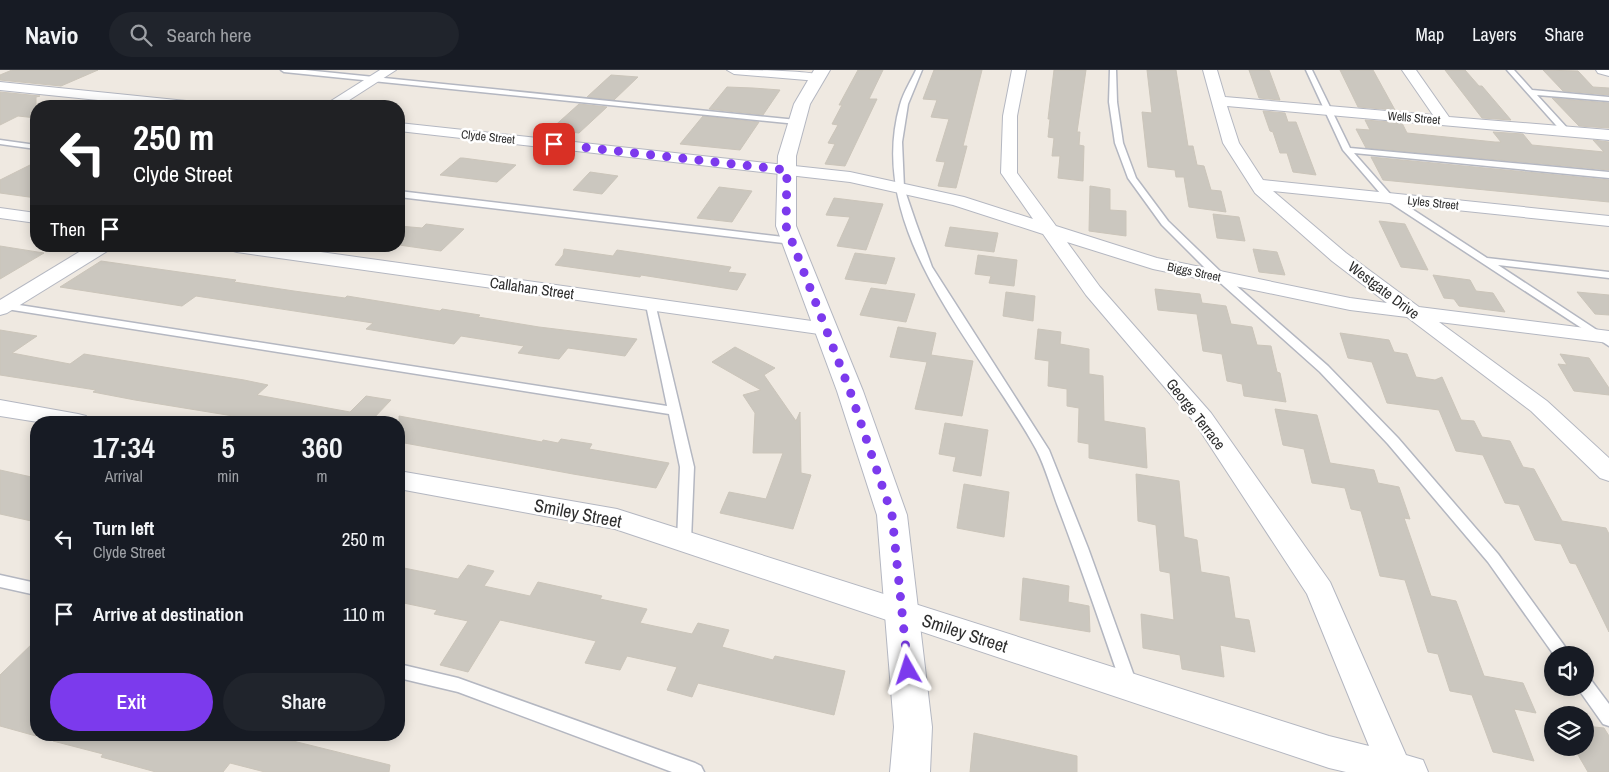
<!DOCTYPE html>
<style>
:root{--surface:#171b24;--page:#20242c;--text:#f1f3f6;--muted:#9ea1a6;--line:#363941;--accent:#7c3aed}
body{margin:0;font-family:"Archivo Narrow",sans-serif;background:var(--page);color:var(--text);height:100vh;display:flex;flex-direction:column;font-size:19px;white-space:nowrap}
*{box-sizing:border-box;margin:0}
p{font-size:16px;color:var(--muted)}
.icon{flex:none;width:28px;height:28px;fill:none;stroke:currentColor;stroke-width:2;stroke-linecap:round;stroke-linejoin:round}
.map{position:relative;flex:1;overflow:hidden}
.panel{position:absolute;left:30px;top:346px;width:375px;height:325px;display:flex;flex-direction:column;background:var(--surface);border-radius:20px;box-shadow:0 2px 12px #0003}
.panel>*{flex:none}
.guide{position:absolute;left:30px;top:30px;width:375px;height:152px;border-radius:20px;box-shadow:0 2px 12px #0003;background:#202124;color:#fff;overflow:hidden}
.controls{position:absolute;left:1544px;top:576px;display:grid;gap:10px}
.controls a{display:grid;place-items:center;width:50px;height:50px;border-radius:50%;background:var(--surface);box-shadow:0 2px 12px #0003;font-size:25px}
.pin{position:absolute;display:grid;place-items:center;width:42px;height:42px;color:#fff;margin:-21px;border-radius:10px;box-shadow:0 2px 8px #0006}
.me{position:absolute;width:55px;margin:-28px;rotate:354deg;stroke-linejoin:round;filter:drop-shadow(0 0 4px #0008)}
.turn{display:flex;align-items:center;gap:18px;height:105px;padding:0 20px;font-size:22px}
.turn .icon{width:65px;height:65px;stroke-width:2.5}
.turn b{display:block;font-size:35px;line-height:42px}
.then{display:flex;align-items:center;height:48px;padding:0 20px;background:#0003;gap:10px;font-size:19px}
.eta{display:flex;justify-content:space-evenly;align-items:center;height:85px;text-align:center}
.eta b{font-size:30px;font-weight:600;line-height:35px}
.button{display:flex;gap:10px;margin-top:auto;padding:10px 20px}
.button a{flex:1;height:58px;border-radius:30px;background:var(--accent);color:#fff;font-size:20px;font-weight:600;line-height:58px;text-align:center}
.button a+a{background:var(--page);color:var(--text)}
ul{padding:0;list-style:none}
li{display:flex;align-items:center;gap:15px;height:75px;padding:0 20px}
li div{flex:1}
li b{display:block;font-size:19px}
li em{font-style:normal}
header{display:flex;align-items:center;gap:30px;box-sizing:border-box;height:70px;padding:0 25px;background:var(--surface);border-bottom:1px solid var(--line)}
header strong{font-size:24px}
nav{display:flex;gap:28px;margin-inline-start:auto;font-size:18px}
.search{width:350px;height:45px;background:var(--page);display:flex;align-items:center;gap:12px;box-sizing:border-box;padding:0 18px;border-radius:28px;color:var(--muted);font-size:19px}
.map>svg:first-child{display:block}
.building{fill:#cbc7bf;stroke:#cbc5ba}
.lines{fill:none;stroke-linecap:round;stroke-linejoin:round}
.lane-casing{stroke:#b4b7c1;stroke-width:3}
.street-casing{stroke:#b4b7c1;stroke-width:2}
.secondary-casing{stroke:#b4b7c1;stroke-width:2}
.lane{fill:#fff;fill-rule:evenodd}
.street{fill:#fff;fill-rule:evenodd}
.secondary{fill:#fff;fill-rule:evenodd}
.route{stroke:#7c3aed;stroke-width:9;stroke-dasharray:0 16.2}
.labels{text-anchor:middle;dominant-baseline:central;stroke-width:5;stroke-linejoin:round;paint-order:stroke}
.far-street-label{font-size:12px;fill:#2e2e2e;stroke:#fff}
.street-label{font-size:15px;fill:#2e2e2e;stroke:#fff}
.near-street-label{font-size:18px;fill:#2e2e2e;stroke:#fff}
</style>
<header>
<strong>Navio</strong>
<div class="search"><svg class="icon" aria-label="search" viewBox="0 0 24 24"><circle cx="10" cy="10" r="6"/><path d="M15 15l6 6"/></svg>Search here</div>
<nav><a>Map</a><a>Layers</a><a>Share</a></nav>
</header>
<div class="map">
<svg width="1609" height="702" viewBox="0 0 1609 702">
<rect width="100%" height="100%" fill="#efe9e1"/>
<g class="building">
<path d="M 12,0 L 98,0 L 61,16 L 0,10 L 0,5 Z"/>
<path d="M 858,0 L 883,0 L 869,29 L 877,29 L 845,96 L 825,94 L 835,74 L 828,73 L 838,55 L 832,54 L 842,35 L 839,35 Z"/>
<path d="M 934,0 L 982,0 L 963,76 L 967,76 L 956,118 L 938,116 L 945,92 L 936,91 L 949,49 L 931,47 L 937,30 L 923,29 Z"/>
<path d="M 1054,0 L 1086,0 L 1077,62 L 1080,62 L 1079,75 L 1084,76 L 1083,111 L 1058,108 L 1060,86 L 1052,86 L 1054,68 L 1048,67 L 1050,49 L 1048,49 Z"/>
<path d="M 1147,0 L 1176,0 L 1188,76 L 1193,76 L 1197,95 L 1204,96 L 1211,120 L 1221,121 L 1226,142 L 1189,137 L 1184,107 L 1176,107 L 1175,100 L 1148,97 L 1142,42 L 1152,43 Z"/>
<path d="M 1249,0 L 1269,0 L 1280,30 L 1259,28 Z"/>
<path d="M 1340,0 L 1373,0 L 1395,40 L 1358,37 Z"/>
<path d="M 1445,0 L 1465,0 L 1479,16 L 1482,16 L 1511,50 L 1482,48 Z"/>
<path d="M 1543,0 L 1578,1 L 1593,17 L 1609,18 L 1609,25 L 1563,21 Z"/>
<path d="M 611,5 L 638,7 L 614,30 L 587,27 Z"/>
<path d="M 727,17 L 753,18 L 780,20 L 763,45 L 709,39 Z"/>
<path d="M 0,22 L 40,26 L 36,27 L 36,48 L 18,46 L 0,55 Z"/>
<path d="M 1552,28 L 1609,33 L 1609,58 L 1579,56 Z"/>
<path d="M 579,34 L 607,37 L 579,63 L 550,60 Z"/>
<path d="M 1263,41 L 1285,43 L 1288,52 L 1296,52 L 1316,105 L 1293,102 L 1287,83 L 1280,83 L 1273,62 L 1270,61 Z"/>
<path d="M 703,46 L 759,52 L 740,80 L 680,74 Z"/>
<path d="M 1365,50 L 1402,53 L 1407,63 L 1495,72 L 1501,72 L 1493,62 L 1523,64 L 1532,75 L 1604,82 L 1593,70 L 1609,72 L 1609,100 L 1366,78 L 1356,59 L 1370,60 Z"/>
<path d="M 1371,87 L 1609,110 L 1609,132 L 1383,110 Z"/>
<path d="M 460,88 L 463,88 L 516,95 L 497,112 L 440,105 Z"/>
<path d="M 36,92 L 36,128 L 0,123 L 0,110 Z"/>
<path d="M 590,102 L 618,106 L 602,124 L 573,120 Z"/>
<path d="M 1090,116 L 1110,119 L 1110,140 L 1126,141 L 1126,166 L 1089,161 Z"/>
<path d="M 719,117 L 752,121 L 732,152 L 697,148 Z"/>
<path d="M 834,128 L 883,134 L 866,180 L 837,176 L 850,147 L 826,145 Z"/>
<path d="M 1213,144 L 1239,147 L 1245,171 L 1217,168 Z"/>
<path d="M 1379,151 L 1405,154 L 1428,200 L 1401,197 Z"/>
<path d="M 426,154 L 464,159 L 441,181 L 399,175 L 399,156 L 422,158 Z"/>
<path d="M 950,157 L 998,163 L 994,182 L 945,176 Z"/>
<path d="M 0,176 L 44,183 L 0,209 Z"/>
<path d="M 564,179 L 613,186 L 617,180 L 731,197 L 728,202 L 746,204 L 737,220 L 641,205 L 640,207 L 555,195 L 563,185 Z"/>
<path d="M 1253,179 L 1277,182 L 1285,205 L 1259,202 Z"/>
<path d="M 855,183 L 895,188 L 886,214 L 845,209 Z"/>
<path d="M 978,185 L 1017,190 L 1014,216 L 989,213 L 991,206 L 975,204 Z"/>
<path d="M 101,191 L 236,210 L 234,212 L 294,221 L 345,228 L 347,226 L 440,241 L 442,239 L 480,245 L 478,247 L 539,257 L 637,269 L 625,286 L 568,278 L 559,289 L 518,283 L 524,276 L 461,266 L 454,274 L 366,259 L 373,253 L 196,226 L 182,236 L 60,217 Z"/>
<path d="M 1433,205 L 1470,210 L 1476,221 L 1493,223 L 1505,242 L 1459,236 L 1454,229 L 1444,228 Z"/>
<path d="M 871,218 L 915,224 L 906,252 L 860,245 Z"/>
<path d="M 1155,219 L 1200,224 L 1202,233 L 1226,236 L 1231,254 L 1252,257 L 1257,275 L 1271,276 L 1277,302 L 1280,303 L 1286,332 L 1244,326 L 1242,314 L 1227,311 L 1222,284 L 1203,281 L 1197,244 L 1158,240 Z"/>
<path d="M 1006,222 L 1035,226 L 1033,251 L 1003,246 Z"/>
<path d="M 1577,222 L 1609,225 L 1609,245 L 1595,244 Z"/>
<path d="M 898,257 L 936,263 L 931,285 L 973,291 L 962,346 L 915,339 L 927,292 L 890,287 Z"/>
<path d="M 1038,259 L 1061,262 L 1060,274 L 1089,279 L 1089,304 L 1103,306 L 1104,351 L 1145,358 L 1147,398 L 1089,388 L 1089,374 L 1078,372 L 1079,338 L 1067,336 L 1067,319 L 1048,316 L 1049,291 L 1035,289 Z"/>
<path d="M 0,260 L 37,266 L 12,283 L 70,294 L 84,284 L 244,310 L 268,315 L 257,325 L 350,342 L 366,326 L 391,330 L 370,352 L 270,352 L 135,330 L 93,322 L 96,320 L 0,305 Z"/>
<path d="M 1340,263 L 1389,270 L 1394,282 L 1407,284 L 1416,307 L 1435,310 L 1442,307 L 1461,350 L 1474,351 L 1482,367 L 1510,371 L 1523,397 L 1534,399 L 1562,451 L 1606,458 L 1609,464 L 1609,562 L 1576,494 L 1570,493 L 1561,474 L 1535,470 L 1519,435 L 1505,433 L 1483,385 L 1456,381 L 1439,340 L 1387,333 L 1372,292 L 1348,288 Z"/>
<path d="M 735,277 L 775,298 L 764,305 L 796,351 L 800,342 L 801,403 L 811,405 L 793,459 L 720,443 L 729,422 L 766,429 L 783,383 L 753,383 L 755,343 L 743,325 L 761,320 L 712,292 Z"/>
<path d="M 1560,284 L 1589,288 L 1609,318 L 1609,325 L 1574,321 L 1558,294 L 1567,295 Z"/>
<path d="M 1275,339 L 1317,345 L 1330,393 L 1374,400 L 1378,413 L 1399,417 L 1410,449 L 1404,448 L 1431,526 L 1456,531 L 1484,606 L 1523,613 L 1536,643 L 1514,639 L 1534,691 L 1493,682 L 1472,625 L 1450,621 L 1438,584 L 1428,582 L 1405,510 L 1380,506 L 1361,441 L 1351,439 L 1345,418 L 1312,413 L 1304,379 L 1283,375 Z"/>
<path d="M 399,346 L 542,372 L 543,370 L 558,373 L 561,369 L 592,374 L 589,379 L 669,393 L 656,418 L 573,404 L 399,372 Z"/>
<path d="M 945,353 L 988,360 L 981,406 L 953,401 L 956,387 L 939,384 Z"/>
<path d="M 0,400 L 36,408 L 36,452 L 0,444 Z"/>
<path d="M 1136,404 L 1179,411 L 1184,467 L 1197,470 L 1201,502 L 1229,507 L 1235,548 L 1249,550 L 1255,582 L 1220,575 L 1224,607 L 1182,599 L 1180,585 L 1143,578 L 1141,544 L 1174,550 L 1170,503 L 1160,501 L 1156,455 L 1138,451 Z"/>
<path d="M 964,414 L 1009,422 L 1004,467 L 957,458 Z"/>
<path d="M 468,495 L 494,501 L 484,516 L 530,526 L 538,512 L 602,526 L 600,529 L 647,539 L 640,553 L 692,564 L 698,553 L 729,560 L 722,577 L 773,590 L 775,586 L 845,601 L 834,645 L 698,613 L 692,627 L 667,620 L 677,597 L 627,586 L 620,600 L 585,593 L 596,571 L 500,550 L 468,602 L 440,595 L 468,551 L 434,544 L 437,540 L 399,532 L 399,497 L 458,509 Z"/>
<path d="M 1023,508 L 1069,516 L 1068,532 L 1089,536 L 1090,562 L 1020,550 Z"/>
<path d="M 36,570 L 36,666 L 0,656 L 0,605 Z"/>
<path d="M 1585,656 L 1604,658 L 1609,666 L 1609,702 L 1588,702 L 1574,678 L 1585,678 Z"/>
<path d="M 974,663 L 1077,686 L 1077,702 L 970,702 Z"/>
<path d="M 53,665 L 292,665 L 289,670 L 390,695 L 389,702 L 265,702 L 230,693 L 223,702 L 156,702 L 101,687 L 103,684 L 53,671 Z"/>
</g>
<g class="lines">
<g class="lane-casing">
<g id="lane">
<path d="M 281,0 L 305,0 L 797,50 L 801,52 L 797,54 L 284,2 Z"/>
<path d="M 916,0 L 922,0 L 908,34 L 902,72 L 904,118 L 916,153 L 932,197 L 1049,380 L 1088,478 L 1138,617 L 1136,622 L 1130,624 L 1124,622 L 1122,617 C 1102,559 1082,500 1060,442 C 1052,422 1046,398 1036,379 C 979,276 864,161 900,35 C 903,23 911,11 916,0 Z"/>
<path d="M 1110,0 L 1116,0 L 1117,32 L 1123,73 L 1136,108 L 1168,151 L 1224,205 L 1328,296 L 1398,368 L 1498,484 L 1571,585 L 1554,585 L 1488,492 L 1388,374 L 1320,302 L 1216,209 L 1162,155 L 1128,108 L 1115,73 L 1109,32 Z"/>
<path d="M 1306,0 L 1312,0 L 1350,78 L 1609,102 L 1609,108 L 1354,83 L 1392,126 L 1487,188 L 1609,202 L 1609,208 L 1498,195 L 1609,268 L 1609,276 L 1386,130 L 1343,80 Z"/>
<path d="M 1507,0 L 1514,0 L 1532,20 L 1609,27 L 1609,31 L 1537,25 L 1570,61 L 1563,63 Z"/>
<path d="M 0,70 L 36,75 L 36,79 L 0,74 Z"/>
<path d="M 399,121 L 792,168 L 797,171 L 792,174 L 399,127 Z"/>
<path d="M 0,232 L 667,336 L 646,235 L 647,233 L 655,233 L 694,397 L 691,471 L 689,475 L 684,476 L 679,475 L 677,471 L 680,397 L 669,344 L 0,238 Z"/>
<path d="M 0,505 L 36,513 L 36,525 L 0,517 Z"/>
<path d="M 399,594 L 458,608 L 695,693 L 701,696 L 704,702 L 672,702 L 458,622 L 399,608 Z"/>
<path d="M 1585,608 L 1591,610 L 1609,634 L 1609,656 L 1603,654 L 1579,620 L 1578,618 L 1585,618 Z"/>
</g>
</g>
<g class="street-casing">
<g id="street">
<path d="M 380,0 L 396,0 L 340,36 L 323,36 Z"/>
<path d="M 727,0 C 743,0 817,0 825,7 L 818,11 L 734,4 Z"/>
<path d="M 1012,0 L 1026,0 L 1017,46 L 1017,103 L 1056,156 L 1157,188 L 1350,228 L 1387,233 L 1332,191 L 1255,123 L 1223,73 L 1203,0 L 1217,0 L 1225,27 L 1433,45 L 1402,0 L 1416,0 L 1449,47 L 1609,60 L 1609,70 L 1227,36 L 1239,73 L 1263,110 L 1609,146 L 1609,156 L 1273,121 L 1346,183 L 1419,237 L 1609,261 L 1609,273 L 1439,252 L 1547,331 L 1609,388 L 1609,411 L 1600,408 L 1531,341 L 1407,247 L 1350,240 L 1153,199 L 1067,172 L 1100,217 L 1211,343 L 1330,512 L 1406,685 L 1423,690 L 1428,702 L 1346,702 L 1329,698 L 615,459 L 399,419 L 399,401 L 617,439 L 1329,666 L 1369,676 L 1307,524 L 1195,353 L 1086,225 L 1043,164 L 953,135 L 850,112 L 399,61 L 399,53 L 850,102 L 964,127 L 1033,149 L 1001,103 L 1003,46 Z"/>
<path d="M 1596,0 L 1609,0 L 1609,6 L 1598,3 Z"/>
<path d="M 0,12 L 196,32 L 201,33 L 203,36 L 157,36 L 0,20 Z"/>
<path d="M 0,138 L 36,143 L 36,153 L 0,148 Z"/>
<path d="M 89,176 L 111,176 L 109,180 L 7,243 L 0,245 L 0,230 Z"/>
<path d="M 228,176 L 278,176 L 826,253 L 833,255 L 836,259 L 833,263 L 826,265 L 237,182 L 230,180 Z"/>
<path d="M 0,330 L 78,344 L 86,346 L 90,352 L 38,352 L 0,346 Z"/>
</g>
</g>
<g class="secondary-casing">
<path id="secondary" d="M 814,0 L 830,0 L 810,34 L 796,86 L 796,156 L 863,321 L 907,445 L 932,657 L 930,702 L 890,702 L 894,657 L 877,445 L 837,321 L 776,156 L 778,86 L 794,34 Z"/>
</g>
<use href="#lane" class="lane"/>
<use href="#street" class="street"/>
<use href="#secondary" class="secondary"/>
</g>
<g class="lines">
<path class="route" d="M 554,74 L 787,100 L 786,156 L 850,321 L 892,445 L 908,600"/>
</g>
<g class="labels">
<g class="far-street-label">
<text transform="translate(1414 48) rotate(5)">Wells Street</text>
<text transform="translate(488 67) rotate(6)">Clyde Street</text>
<text transform="translate(1433 133) rotate(6)">Lyles Street</text>
<text transform="translate(1194 202) rotate(12)">Biggs Street</text>
</g>
<g class="street-label">
<text transform="translate(532 218) rotate(8)">Callahan Street</text>
<text transform="translate(1384 220) rotate(37)">Westgate Drive</text>
<text transform="translate(1196 344) rotate(52)">George Terrace</text>
</g>
<g class="near-street-label">
<text transform="translate(578 443) rotate(11)">Smiley Street</text>
<text transform="translate(965 563) rotate(18)">Smiley Street</text>
</g>
</g>
</svg>
<div class="controls">
<a><svg class="icon" aria-label="sound" viewBox="0 0 24 24"><path d="M4 9h4l5-4v14l-5-4H4zM17 9q2 3 0 6"/></svg></a>
<a><svg class="icon" aria-label="layers" viewBox="0 0 24 24"><path d="M12 4l9 5-9 5-9-5zM3 14l9 5 9-5"/></svg></a>
</div>
<div class="pin" style="left:554px;top:74px;background:#d93025"><svg class="icon" aria-label="arrive" viewBox="0 0 24 24"><path d="M6 21V4h12l-3 4 3 4H6"/></svg></div>
<svg class="me" style="left:908px;top:600px" viewBox="-20 -20 40 40"><path d="M0-17L14 15 0 8-14 15z" fill="#7c3aed" stroke="#fff" stroke-width="4"/></svg>
<div class="guide">
<div class="turn"><svg class="icon" aria-label="left" viewBox="0 0 24 24"><path d="M17 20v-9H6M10 6l-5 5 5 5"/></svg><div><b>250 m</b>Clyde Street</div></div>
<div class="then">Then<svg class="icon" aria-label="arrive" viewBox="0 0 24 24"><path d="M6 21V4h12l-3 4 3 4H6"/></svg></div>
</div>
<section class="panel">
<div class="eta">
<div><b>17:34</b><p>Arrival</p></div>
<div><b>5</b><p>min</p></div>
<div><b>360</b><p>m</p></div>
</div>
<ul>
<li><svg class="icon" aria-label="left" viewBox="0 0 24 24"><path d="M17 20v-9H6M10 6l-5 5 5 5"/></svg><div><b>Turn left</b><p>Clyde Street</p></div><em>250 m</em></li>
<li><svg class="icon" aria-label="arrive" viewBox="0 0 24 24"><path d="M6 21V4h12l-3 4 3 4H6"/></svg><div><b>Arrive at destination</b></div><em>110 m</em></li>
</ul>
<div class="button"><a>Exit</a><a>Share</a></div>
</section>
</div>
